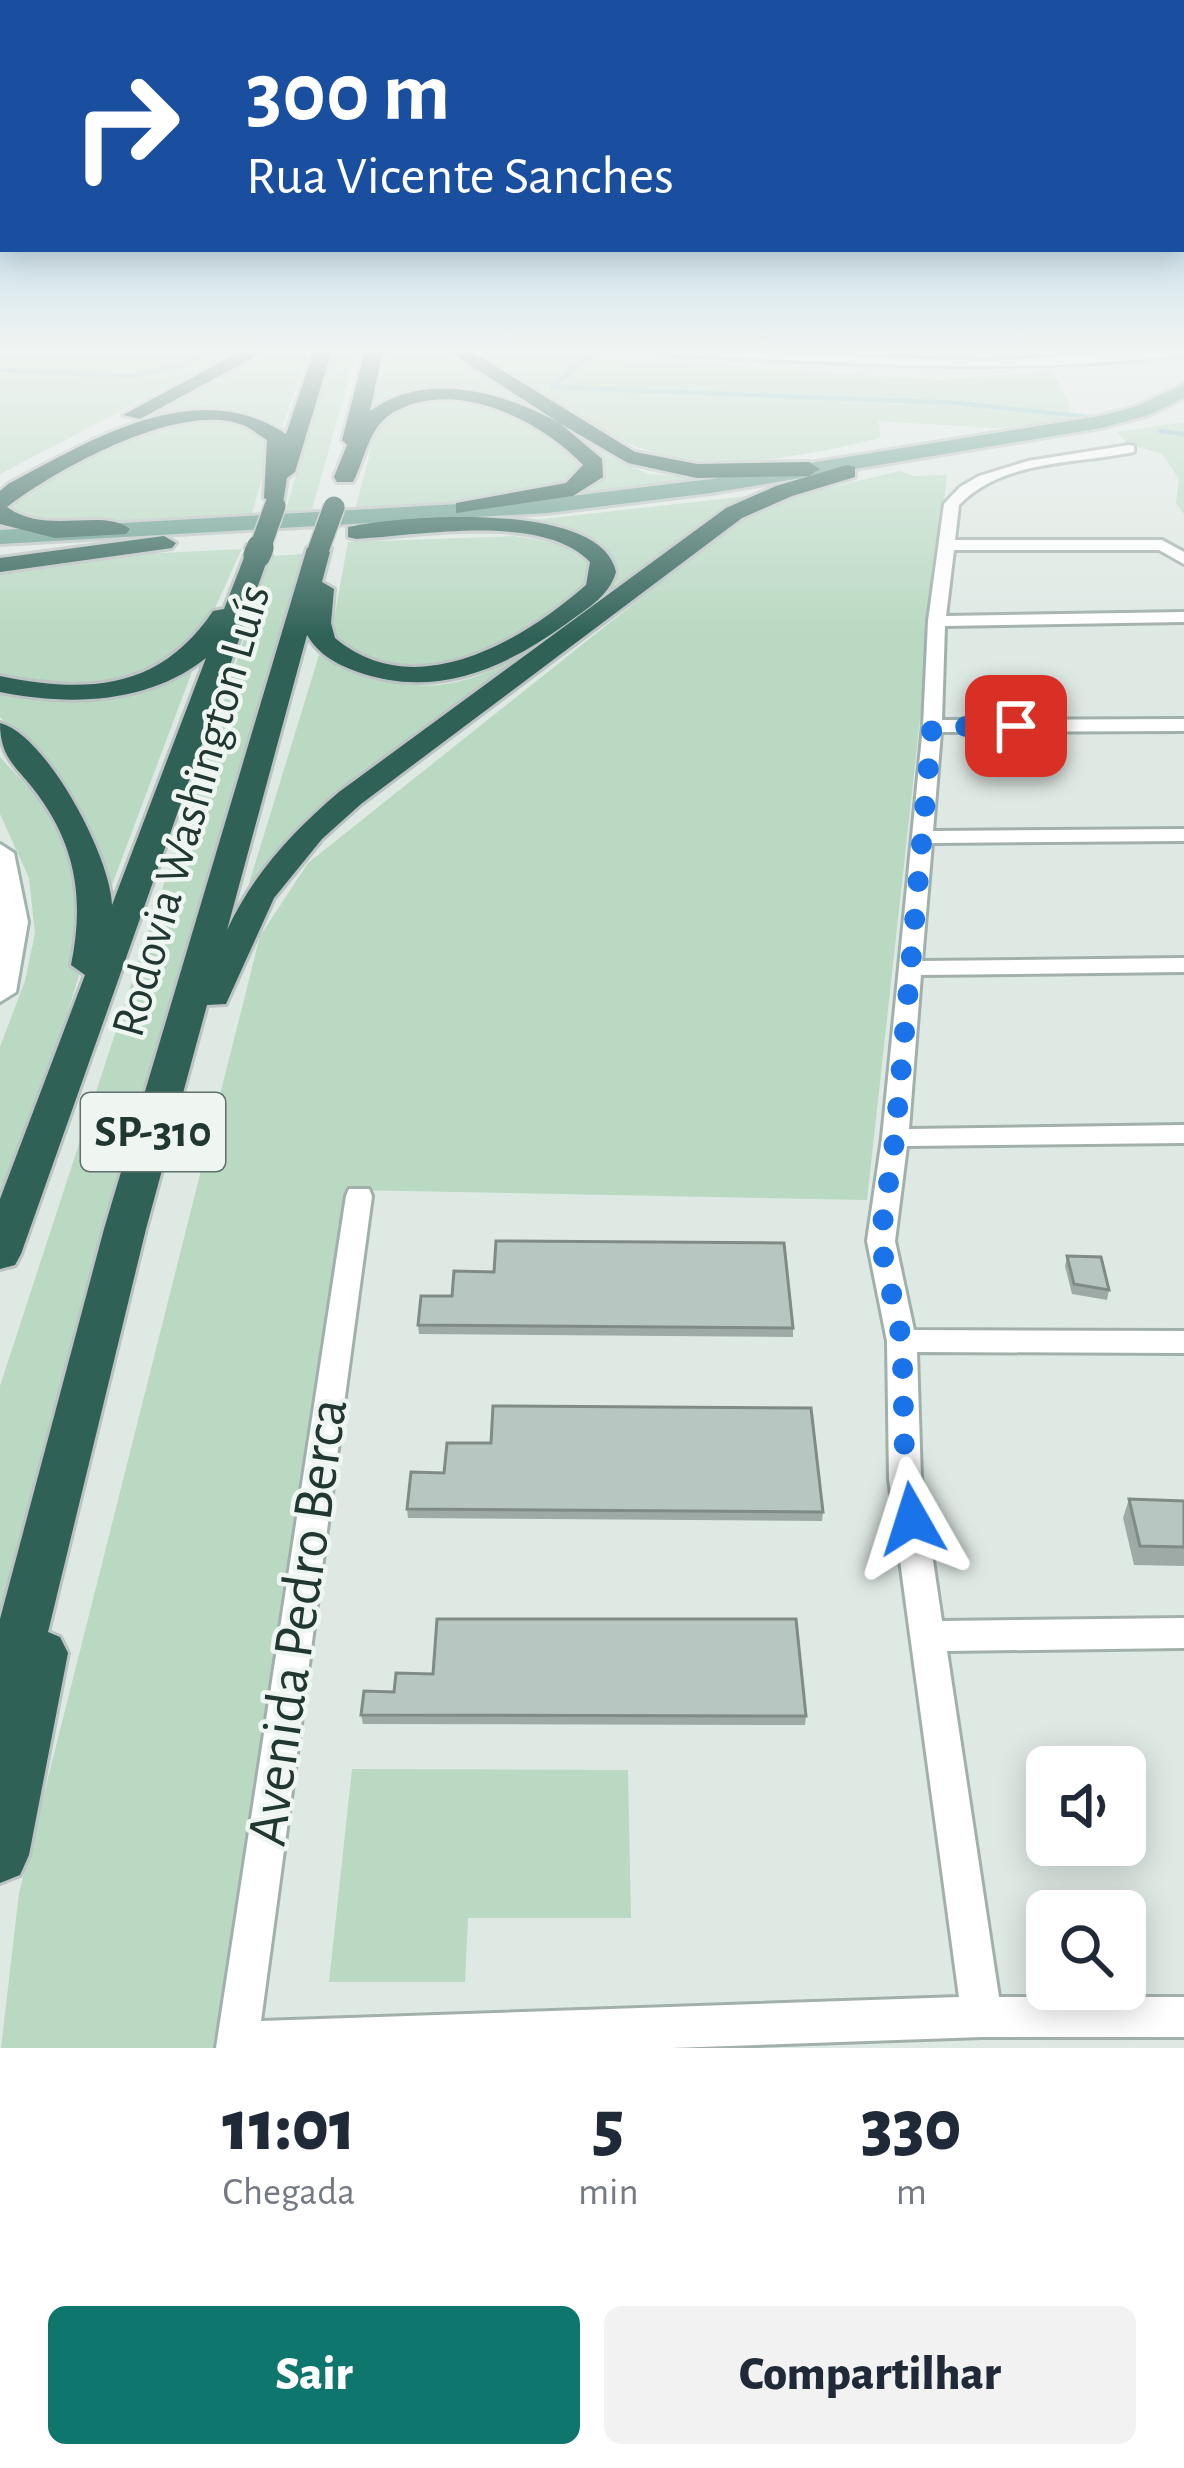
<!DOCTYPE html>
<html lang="pt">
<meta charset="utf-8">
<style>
:root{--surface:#fff;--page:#f2f2f3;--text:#1f2937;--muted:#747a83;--accent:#0f766e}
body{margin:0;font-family:"Alegreya Sans",sans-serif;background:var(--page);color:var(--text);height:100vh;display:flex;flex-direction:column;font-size:45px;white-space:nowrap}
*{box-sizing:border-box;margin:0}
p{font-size:39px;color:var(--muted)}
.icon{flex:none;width:66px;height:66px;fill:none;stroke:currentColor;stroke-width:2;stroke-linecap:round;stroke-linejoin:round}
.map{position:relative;height:2048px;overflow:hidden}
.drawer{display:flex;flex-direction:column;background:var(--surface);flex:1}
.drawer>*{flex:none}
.banner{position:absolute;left:0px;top:0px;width:1185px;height:252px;box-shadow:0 6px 30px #0003;background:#1a4fa0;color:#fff;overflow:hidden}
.tools{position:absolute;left:1026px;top:1746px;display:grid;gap:24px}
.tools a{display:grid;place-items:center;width:120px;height:120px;border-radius:18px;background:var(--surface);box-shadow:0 6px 30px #0003;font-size:60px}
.pin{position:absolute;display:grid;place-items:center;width:102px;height:102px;color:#fff;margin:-51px;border-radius:24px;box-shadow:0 6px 18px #0006}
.me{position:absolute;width:132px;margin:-66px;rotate:354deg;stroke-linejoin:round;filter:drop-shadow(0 0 9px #0008)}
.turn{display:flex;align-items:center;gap:42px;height:252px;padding:0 48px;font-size:54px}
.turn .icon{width:156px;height:156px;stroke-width:2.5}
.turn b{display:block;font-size:84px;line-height:102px}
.eta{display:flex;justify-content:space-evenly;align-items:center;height:204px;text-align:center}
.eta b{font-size:72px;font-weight:800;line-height:84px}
.primary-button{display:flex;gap:24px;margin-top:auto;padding:24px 48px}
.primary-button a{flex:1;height:138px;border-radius:18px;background:var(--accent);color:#fff;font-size:48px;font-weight:800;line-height:138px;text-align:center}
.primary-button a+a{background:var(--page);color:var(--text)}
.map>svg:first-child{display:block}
.green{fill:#b9d9c2}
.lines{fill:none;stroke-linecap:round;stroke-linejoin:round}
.stream{stroke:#8ac0cb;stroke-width:4.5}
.street-casing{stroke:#a2b0ab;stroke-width:6}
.secondary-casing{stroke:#9fb4ac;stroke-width:6}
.primary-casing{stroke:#bcc3c2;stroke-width:6}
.highway-casing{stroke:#bcc3c2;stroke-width:6}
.street{fill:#fff;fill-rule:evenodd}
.secondary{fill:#fff;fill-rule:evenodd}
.primary{fill:#669b8e;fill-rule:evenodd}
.highway{fill:#2f6157;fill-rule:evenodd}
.highway-bridge-far1-casing{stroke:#bcc3c2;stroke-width:24;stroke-linecap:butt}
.highway-bridge-casing{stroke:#bcc3c2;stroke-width:32;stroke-linecap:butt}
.highway-bridge-far1{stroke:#2f6157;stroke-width:21}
.highway-bridge{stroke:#2f6157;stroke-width:27}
.wall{fill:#9daaa5}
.building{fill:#b7c6c0;stroke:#808b86;stroke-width:3}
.route{stroke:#1a73e8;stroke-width:21;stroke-dasharray:0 37.8}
.labels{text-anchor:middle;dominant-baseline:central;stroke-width:9;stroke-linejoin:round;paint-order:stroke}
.shield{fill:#eff6f2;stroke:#5f706c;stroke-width:3}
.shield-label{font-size:45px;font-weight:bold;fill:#213732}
.street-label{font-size:48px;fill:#213732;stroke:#eff6f2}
.near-street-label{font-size:57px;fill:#213732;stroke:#eff6f2}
</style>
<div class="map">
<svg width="1184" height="2048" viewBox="0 0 1184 2048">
<rect width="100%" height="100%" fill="#dfe9e4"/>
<g class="green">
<path d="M 0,350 L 238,350 L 0,474 Z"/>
<path d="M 271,350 L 309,350 L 282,427 C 205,393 137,423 67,458 C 45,470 21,480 0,494 L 0,489 Z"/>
<path d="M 334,350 L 357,350 L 312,509 L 285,512 Z"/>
<path d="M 388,350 L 449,350 L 610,457 L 649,474 L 718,479 L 559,500 L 593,485 L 603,471 L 602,459 C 575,441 545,414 514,402 C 470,385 418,402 373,409 Z"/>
<path d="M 475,350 L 537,350 L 597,359 L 941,380 L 1052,371 L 1069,403 L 1069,422 L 993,428 L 879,421 L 880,438 C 802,457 702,478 625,442 C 573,418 525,380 475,350 Z"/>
<path d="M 461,398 L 507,407 L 582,457 L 585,469 L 577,483 L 512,496 L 354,514 L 377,425 C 395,401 433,399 461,398 Z"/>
<path d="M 211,420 C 237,423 256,425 270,448 L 250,521 L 146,525 L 25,521 L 9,508 L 14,496 C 77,463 139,422 211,420 Z"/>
<path d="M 1184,422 L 1184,514 L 1176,503 L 1179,479 L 1162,454 L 1128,444 L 1117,432 Z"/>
<path d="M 900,471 L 914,476 L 947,475 L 867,1200 L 350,1190 L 218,2048 L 1,2048 L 19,1893 L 260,936 L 308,863 L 741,518 L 799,495 Z"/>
<path d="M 748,496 L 333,804 L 247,890 L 319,655 C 451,723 507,667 610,587 L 619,572 C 602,531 555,529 516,522 Z"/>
<path d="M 514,536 L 559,543 L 589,564 L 590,586 L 485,662 L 388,670 L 339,646 L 333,624 L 348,542 Z"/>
<path d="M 242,549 C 228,576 209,630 189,649 C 145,690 53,699 0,675 L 0,569 L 79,557 Z"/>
<path d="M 305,554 L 0,1608 L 0,1386 L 271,556 Z"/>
<path d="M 193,669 L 112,885 L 70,790 L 0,717 L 0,689 L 146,684 Z"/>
<path d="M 0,757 L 56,817 L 76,860 L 87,949 L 44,1090 L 0,1206 L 0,1047 L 25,981 L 35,933 L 29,878 L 0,814 Z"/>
<path d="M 352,1769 L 628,1770 L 631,1918 L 468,1918 L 465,1982 L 329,1982 Z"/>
</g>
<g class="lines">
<g class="stream">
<path d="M 0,370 L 132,376 L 179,366 L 196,355 L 230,353"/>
<path d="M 553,386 L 595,351"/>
<path d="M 552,387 L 956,403 L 1090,417"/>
<path d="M 1160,431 L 1184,434"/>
</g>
<g class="street-casing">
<g id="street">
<path d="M 654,350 L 988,361 L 1160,350 L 1184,350 L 1184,355 C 1009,376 835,362 660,354 Z"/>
<path d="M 1129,445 L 1134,446 L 1134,452 C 1077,464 1003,459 959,505 L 955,540 L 1162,540 L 1184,552 L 1184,564 L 1159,550 L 954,550 L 946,616 L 1184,612 L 1184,622 L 945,626 L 942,720 L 1184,719 L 1184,731 L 941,732 L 933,831 L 1184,829 L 1184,841 L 932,843 L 922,961 L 1184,958 L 1184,972 L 921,975 L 909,1129 L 1184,1125 L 1184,1143 L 907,1146 L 895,1241 L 914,1330 L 1184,1331 L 1184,1353 L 917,1352 L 921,1479 L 942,1621 L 1184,1618 L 1184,1648 L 947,1651 L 999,1997 L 1184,1997 L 1184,2037 L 982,2037 L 671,2048 L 216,2048 L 346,1196 L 349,1189 L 369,1189 L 372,1196 L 261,2021 L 959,1997 L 889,1479 L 887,1341 L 867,1241 L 882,1138 L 923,726 L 928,621 L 944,504 L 960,487 L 979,476 L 1028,461 Z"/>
</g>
</g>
<g class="secondary-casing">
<path id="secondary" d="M 0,844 L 14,853 L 28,922 L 16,992 L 0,1002 Z"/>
</g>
<g class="primary-casing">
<path id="primary" d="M 1184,384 L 1184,398 L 1149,415 L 1101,428 L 711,493 L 547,513 L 0,544 L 0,530 L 547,499 L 711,479 L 1100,416 L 1135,407 Z"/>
</g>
<g class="highway-casing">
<g id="highway">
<path d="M 243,350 L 267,350 L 140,419 L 123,415 Z"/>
<path d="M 314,350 L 332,350 L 295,472 L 287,478 L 283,503 L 275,505 L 264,498 L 267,440 C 260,436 251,428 243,425 C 181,400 56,469 7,507 C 46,536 103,507 130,529 L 126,534 L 55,538 L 0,524 L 0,491 L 8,484 C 92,440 195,374 286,434 Z"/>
<path d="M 365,350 L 383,350 L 370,411 C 427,370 501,392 558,422 L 447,350 L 469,350 L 635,452 L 697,464 L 809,462 L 820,469 L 809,476 L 697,478 L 628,463 L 561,424 L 602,459 L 603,477 L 573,496 L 456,513 L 456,503 L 566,483 L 583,465 C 540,419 449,374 388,416 C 368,431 364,461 353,482 L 337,482 L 334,477 L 347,445 L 342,440 Z"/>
<path d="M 847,465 L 855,467 L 855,477 L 792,496 L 742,518 L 361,804 L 322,839 L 274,898 L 226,1004 L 207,1005 L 146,1229 L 48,1632 L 60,1637 L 68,1653 L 29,1855 L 20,1875 L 0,1883 L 0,1619 L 104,1229 L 307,548 L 319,541 L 331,548 L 322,582 L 334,589 L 331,623 L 335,638 C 415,705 521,642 586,585 L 590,562 C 543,512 418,536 356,539 L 348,537 L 348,527 C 402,515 602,500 616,572 C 609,597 586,609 566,624 C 504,669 434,699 358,672 C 336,664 319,655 307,635 L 227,930 C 253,874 293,831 339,792 L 726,508 L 776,486 Z"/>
<path d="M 164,536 L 176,543 L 172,548 L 0,572 L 0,558 Z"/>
<path d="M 257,548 L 269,555 L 21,1254 L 15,1265 L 0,1269 L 0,1199 L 85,975 L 71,965 C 84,902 77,848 38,795 C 18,767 0,760 0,723 C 47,735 111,858 112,905 L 206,658 C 148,704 70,706 0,692 L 0,676 C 88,694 160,690 213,611 L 224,609 L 245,555 Z"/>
</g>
</g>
<use href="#street" class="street"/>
<use href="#secondary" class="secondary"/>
<use href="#primary" class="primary"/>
<use href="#highway" class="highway"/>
<g class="highway-bridge-far1-casing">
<g id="highway-bridge-far1">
<path d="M 319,548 L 334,507"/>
<path d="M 259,551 L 275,506"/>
</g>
</g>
<g class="highway-bridge-casing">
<path id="highway-bridge" d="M 257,555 L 260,548"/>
</g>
<use href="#highway-bridge-far1" class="highway-bridge-far1"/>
<use href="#highway-bridge" class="highway-bridge"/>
</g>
<g class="wall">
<path d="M 1067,1256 L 1109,1290 L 1107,1300 L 1072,1294 L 1065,1266 Z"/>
<path d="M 418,1325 L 793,1328 L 793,1337 L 419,1334 Z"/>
<path d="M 444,1473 L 823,1512 L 822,1521 L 408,1518 L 407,1509 Z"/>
<path d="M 1129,1499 L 1184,1501 L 1184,1566 L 1134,1565 L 1123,1518 Z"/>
<path d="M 361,1715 L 806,1716 L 805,1725 L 363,1724 Z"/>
</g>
<g class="building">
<path d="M 496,1241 L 784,1243 L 793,1328 L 418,1325 L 421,1296 L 452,1296 L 454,1271 L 494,1272 Z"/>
<path d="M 1067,1256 L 1101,1257 L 1109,1290 L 1074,1284 Z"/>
<path d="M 493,1406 L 811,1408 L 823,1512 L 407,1509 L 411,1472 L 444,1473 L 447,1443 L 491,1443 Z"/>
<path d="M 1129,1499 L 1184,1501 L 1184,1547 L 1140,1546 Z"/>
<path d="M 437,1619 L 796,1619 L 806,1716 L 361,1715 L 364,1691 L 394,1692 L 396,1673 L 433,1674 Z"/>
</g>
<linearGradient id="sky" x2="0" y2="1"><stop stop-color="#82b9dc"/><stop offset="0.55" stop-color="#f1f5f3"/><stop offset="1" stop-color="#f1f5f3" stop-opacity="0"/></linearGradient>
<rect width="1184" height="637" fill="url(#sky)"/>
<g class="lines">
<path class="route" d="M 912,1519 L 905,1480 L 902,1341 L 880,1241 L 895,1138 L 932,727 L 1016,726"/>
</g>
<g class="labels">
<rect class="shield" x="81" y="1093" width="144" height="78" rx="9"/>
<g class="shield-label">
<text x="153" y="1132">SP-310</text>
</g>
<g class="street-label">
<text transform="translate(192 811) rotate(-74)">Rodovia Washington Luís</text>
</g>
<g class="near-street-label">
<text transform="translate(298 1622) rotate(-82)">Avenida Pedro Berca</text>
</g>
</g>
</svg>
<div class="tools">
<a><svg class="icon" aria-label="sound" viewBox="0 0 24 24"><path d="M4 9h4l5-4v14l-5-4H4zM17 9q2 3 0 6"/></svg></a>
<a><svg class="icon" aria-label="search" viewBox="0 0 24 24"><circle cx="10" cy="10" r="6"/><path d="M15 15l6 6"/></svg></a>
</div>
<div class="pin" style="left:1016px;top:726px;background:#d93025"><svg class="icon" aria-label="arrive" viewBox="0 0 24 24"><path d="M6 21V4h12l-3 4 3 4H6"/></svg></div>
<svg class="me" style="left:912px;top:1519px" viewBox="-20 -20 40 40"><path d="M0-17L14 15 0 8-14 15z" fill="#1a73e8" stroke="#fff" stroke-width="4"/></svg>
<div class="banner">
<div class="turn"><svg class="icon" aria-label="right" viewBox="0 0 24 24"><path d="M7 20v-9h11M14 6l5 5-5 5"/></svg><div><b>300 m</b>Rua Vicente Sanches</div></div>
</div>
</div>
<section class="drawer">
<div class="eta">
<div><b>11:01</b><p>Chegada</p></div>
<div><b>5</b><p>min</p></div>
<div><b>330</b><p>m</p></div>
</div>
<div class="primary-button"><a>Sair</a><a>Compartilhar</a></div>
</section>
